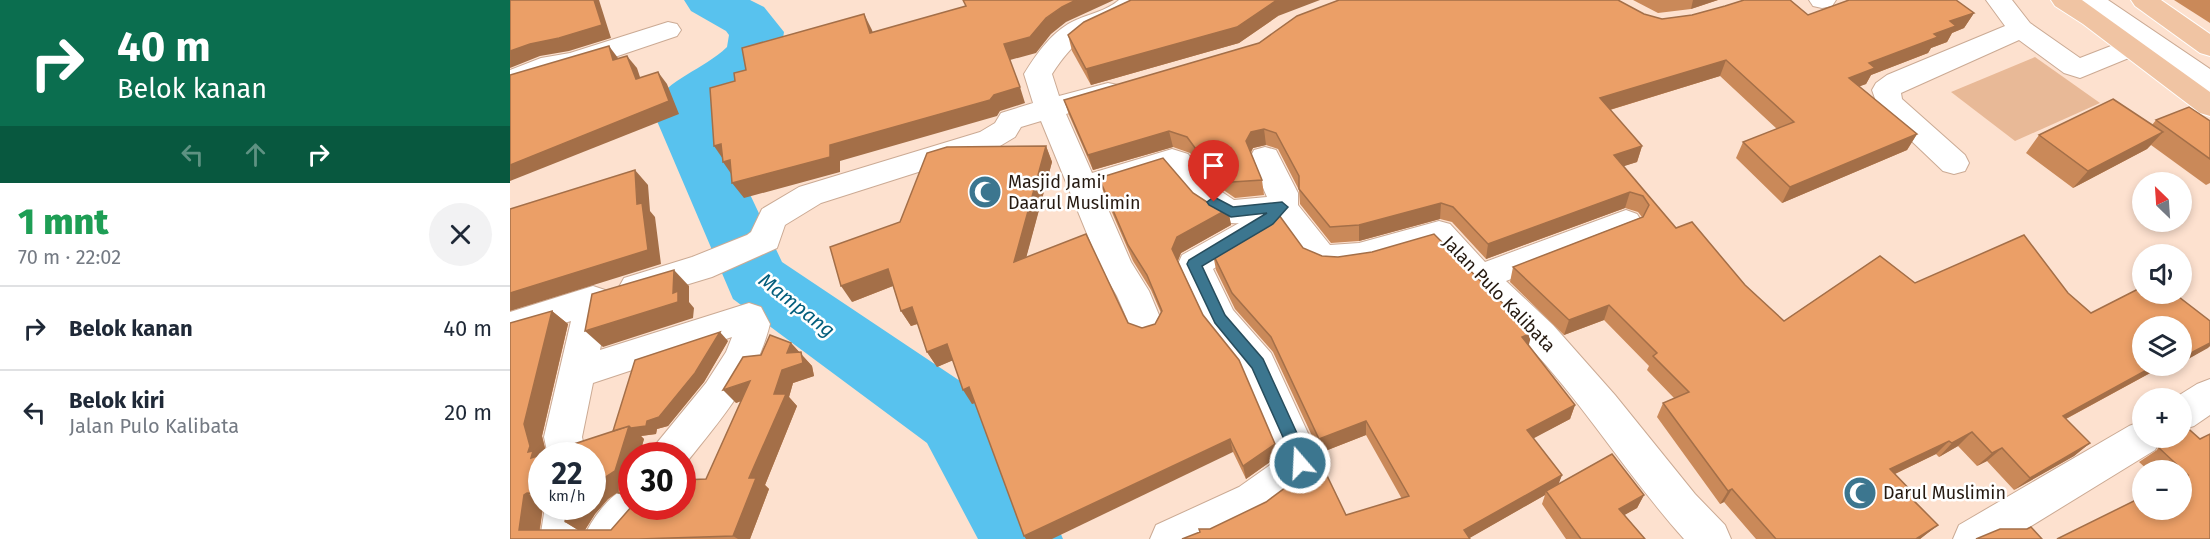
<!DOCTYPE html>
<html lang="id">
<meta charset="utf-8">
<style>
:root{--surface:#fff;--page:#f2f2f3;--text:#1f2937;--muted:#747a83;--line:#e0e1e3}
body{margin:0;font-family:"Fira Sans",sans-serif;background:var(--page);color:var(--text);height:100vh;display:flex;flex-direction:column;font-size:22px;white-space:nowrap}
*{box-sizing:border-box;margin:0}
p{font-size:20px;color:var(--muted)}
.icon{flex:none;width:33px;height:33px;fill:none;stroke:currentColor;stroke-width:2;stroke-linecap:round;stroke-linejoin:round}
.map{position:relative;flex:1;overflow:hidden}
.sheet{display:flex;flex-direction:column;background:var(--surface);width:510px}
.sheet>*{flex:none}
.banner{background:#0b6e4f;color:#fff;overflow:hidden}
.needle{width:39px;rotate:335deg}
.fabs{position:absolute;left:1622px;top:172px;display:grid;gap:12px}
.fabs a{display:grid;place-items:center;width:60px;height:60px;border-radius:50%;background:var(--surface);box-shadow:0 3px 9px #0003;font-size:30px}
.speed{position:absolute;left:18px;top:442px;display:flex;gap:12px;font-size:30px;font-weight:700;text-align:center}
.speed>*{display:grid;place-content:center;width:78px;height:78px;border-radius:50%;background:var(--surface);box-shadow:0 3px 9px #0003;line-height:1}
.speed small{font-size:15px;font-weight:400}
.speed .limit{border:9px solid #d22;background:#fff;color:#111}
.pin{position:absolute;display:grid;place-items:center;width:51px;height:51px;color:#fff;margin:-62px -26px;border-radius:50% 50% 50% 0;rotate:-45deg;box-shadow:0 0 6px #0007}
.pin .icon{rotate:45deg}
.me{position:absolute;width:66px;margin:-33px;rotate:341deg;stroke-linejoin:round;filter:drop-shadow(0 0 4px #0008)}
.turn{display:flex;align-items:center;gap:21px;height:126px;padding:0 18px;font-size:27px}
.turn .icon{width:78px;height:78px;stroke-width:2.5}
.turn b{display:block;font-size:42px;line-height:51px}
.lanes{display:flex;align-items:center;height:57px;padding:0 18px;background:#0003;justify-content:center;gap:30px;direction:ltr}
.lanes .off{opacity:.35}
.round{display:grid;place-items:center;flex:none;width:63px;height:63px;border-radius:32px;background:var(--page)}
.headline{display:flex;align-items:center;justify-content:space-between;height:102px;padding:0 18px}
h1{font-size:36px;font-weight:800;line-height:45px;color:#1e9e55}
ul{padding:0;list-style:none}
li{display:flex;align-items:center;gap:18px;height:84px;padding:0 18px;border-top:2px solid var(--line)}
li div{flex:1}
li b{display:block;font-size:22px}
li em{font-style:normal}
main{display:flex;flex:1;min-height:0}
.map>svg:first-child{display:block}
.green{fill:#e8b997}
.lines{fill:none;stroke-linecap:round;stroke-linejoin:round}
.river{fill:#58c2ee;fill-rule:evenodd}
.minor-casing{stroke:#cbaa94;stroke-width:2}
.major-casing{stroke:#fff;stroke-width:2}
.minor{fill:#fff;fill-rule:evenodd}
.major{fill:#f0c4a3;fill-rule:evenodd}
.wall{fill:#ca8959;fill-rule:evenodd}
.shaded-wall{fill:#a46f48}
.building{fill:#eb9f67;stroke:#a46f48;stroke-width:1.5}
.route{fill:#3c768f;stroke:#274d5d;stroke-width:1.5}
.labels{text-anchor:middle;dominant-baseline:central;stroke-width:5;stroke-linejoin:round;paint-order:stroke}
.poi-label{font-size:18px;fill:#251910;stroke:#fff;text-anchor:start}
.street-label{font-size:18px;fill:#251910;stroke:#fff}
.water-label{font-size:20px;font-style:italic;fill:#035e7c;stroke:#fff}
</style>
<main>
<section class="sheet">
<div class="banner">
<div class="turn"><svg class="icon" aria-label="right" viewBox="0 0 24 24"><path d="M7 20v-9h11M14 6l5 5-5 5"/></svg><div><b>40 m</b>Belok kanan</div></div>
<div class="lanes"><svg class="icon off" aria-label="left" viewBox="0 0 24 24"><path d="M17 20v-9H6M10 6l-5 5 5 5"/></svg><svg class="icon off" aria-label="ahead" viewBox="0 0 24 24"><path d="M12 20V5M6 11l6-6 6 6"/></svg><svg class="icon" aria-label="right" viewBox="0 0 24 24"><path d="M7 20v-9h11M14 6l5 5-5 5"/></svg></div>
</div>
<div class="headline"><div><h1>1 mnt</h1><p>70 m · 22:02</p></div><a class="round"><svg class="icon" aria-label="close" viewBox="0 0 24 24"><path d="M6 6l12 12M18 6L6 18"/></svg></a></div>
<ul>
<li><svg class="icon" aria-label="right" viewBox="0 0 24 24"><path d="M7 20v-9h11M14 6l5 5-5 5"/></svg><div><b>Belok kanan</b></div><em>40 m</em></li>
<li><svg class="icon" aria-label="left" viewBox="0 0 24 24"><path d="M17 20v-9H6M10 6l-5 5 5 5"/></svg><div><b>Belok kiri</b><p>Jalan Pulo Kalibata</p></div><em>20 m</em></li>
</ul>
</section>
<div class="map">
<svg width="1700" height="539" viewBox="0 0 1700 539">
<rect width="100%" height="100%" fill="#fde1cf"/>
<path class="green" d="M 1525,57 L 1590,103 L 1505,141 L 1441,92 Z"/>
<g class="lines">
<path class="river" d="M 174,0 L 240,0 L 254,7 L 274,32 C 269,77 234,89 201,112 L 272,262 L 471,395 L 541,511 L 553,539 L 468,539 L 417,443 L 223,299 L 141,107 C 159,78 193,70 217,47 L 219,35 L 216,31 L 181,11 Z"/>
<g class="minor-casing">
<g id="minor">
<path d="M 609,0 L 637,0 C 621,23 599,23 577,36 C 562,45 551,60 542,74 L 549,96 L 598,83 L 608,85 L 612,92 L 608,99 L 556,114 L 582,173 L 662,149 L 678,154 L 700,184 L 724,200 L 757,197 L 740,158 L 744,150 L 755,147 L 766,150 L 788,193 L 788,205 L 820,245 L 849,243 L 929,221 L 940,224 L 975,262 L 1105,214 L 1116,210 L 1127,214 L 1132,222 L 1127,230 L 996,281 L 1043,325 L 1105,395 L 1185,494 L 1215,525 L 1221,539 L 1174,539 C 1119,478 1075,406 1019,346 C 988,312 953,282 923,247 C 889,257 833,282 800,265 C 788,259 778,238 771,228 L 703,269 L 723,310 L 761,353 L 808,455 L 809,463 L 799,482 L 757,513 L 703,539 L 640,539 L 646,525 L 729,487 L 770,458 L 734,373 L 698,329 L 668,264 L 672,255 L 729,223 C 697,226 674,195 658,172 L 591,193 L 621,262 L 639,291 L 654,327 L 649,337 L 637,341 L 625,337 L 607,296 L 591,268 L 531,121 L 511,127 L 505,137 L 490,146 L 311,203 L 275,225 L 267,248 L 202,277 L 126,300 L 114,296 L 109,287 L 114,278 L 182,257 L 237,235 L 241,232 L 252,209 L 289,187 L 470,132 L 485,123 L 491,113 L 523,103 L 514,74 C 527,53 543,30 566,20 C 582,13 596,11 609,0 Z"/>
<path d="M 1299,0 L 1326,0 L 1322,6 L 1312,8 L 1303,6 Z"/>
<path d="M 1476,0 L 1502,0 L 1520,23 L 1570,58 L 1619,39 L 1572,6 L 1568,0 L 1598,0 L 1700,69 L 1700,91 L 1690,89 L 1633,49 L 1631,53 L 1570,78 L 1554,73 L 1509,40 L 1391,93 L 1392,99 L 1455,155 L 1459,163 L 1455,171 L 1444,174 L 1433,171 L 1369,110 L 1362,90 L 1366,83 L 1377,75 L 1495,26 Z"/>
<path d="M 158,22 L 167,24 L 171,30 L 167,36 L 72,68 L 45,73 L 0,89 L 0,70 L 31,58 L 60,53 Z"/>
<path d="M 83,286 L 95,290 L 100,300 L 90,350 L 239,303 L 251,307 L 260,324 C 246,381 208,423 172,468 L 172,456 L 140,456 L 146,444 L 196,383 L 216,352 L 222,337 L 83,383 L 72,437 L 76,456 L 38,456 L 34,437 L 61,321 L 0,340 L 0,312 Z"/>
<path d="M 1700,379 L 1700,415 L 1684,426 L 1671,430 L 1671,399 L 1663,399 L 1687,384 Z"/>
<path d="M 1632,421 L 1632,438 L 1651,438 L 1645,450 L 1500,539 L 1443,539 L 1449,525 L 1619,426 Z"/>
<path d="M 122,485 L 122,507 L 140,507 L 136,516 L 118,539 L 73,539 C 82,518 100,493 122,485 Z"/>
<path d="M 35,507 L 75,507 L 70,539 L 30,539 Z"/>
</g>
</g>
<g class="major-casing">
<g id="major">
<path d="M 1541,0 L 1572,0 L 1700,92 L 1700,116 L 1690,113 L 1573,24 L 1545,6 Z"/>
<path d="M 1621,0 L 1651,0 L 1700,34 L 1700,56 L 1690,53 L 1625,6 Z"/>
</g>
</g>
<use href="#minor" class="minor"/>
<use href="#major" class="major"/>
</g>
<g class="wall">
<path d="M 829,0 L 1108,0 L 1134,14 L 1152,19 L 1182,15 L 1215,6 L 1234,0 L 1280,0 L 1298,15 L 1339,0 L 1446,0 L 1464,13 L 1454,28 L 1442,33 L 1437,42 L 1421,48 L 1418,53 L 1361,75 L 1356,84 L 1349,86 L 1407,134 L 1397,150 L 1272,203 L 1226,158 L 1233,142 L 1267,129 L 1210,76 L 1100,110 L 1132,146 L 1127,162 L 1113,166 L 1166,228 L 1182,222 L 1235,285 L 1274,321 L 1370,256 L 1405,283 L 1514,235 L 1558,293 L 1581,313 L 1632,287 L 1632,294 L 1665,294 L 1700,321 L 1700,346 L 1671,363 L 1671,327 L 1632,327 L 1632,366 L 1665,366 L 1657,370 L 1653,366 L 1556,419 L 1580,443 L 1564,456 L 1504,490 L 1477,461 L 1467,466 L 1448,446 L 1429,457 L 1426,454 L 1385,474 L 1407,497 L 1404,500 L 1428,525 L 1410,539 L 1246,539 L 1214,502 L 1210,504 L 1147,417 L 1153,403 L 1164,398 L 1137,370 L 1139,366 L 1094,320 L 1054,335 L 1000,282 L 1003,267 L 1132,217 L 1128,212 L 1115,208 L 976,259 L 942,222 L 930,219 L 849,241 L 821,243 L 790,204 L 789,190 L 768,149 L 756,145 L 743,148 L 741,153 L 752,180 L 754,195 L 725,198 L 702,182 L 680,153 L 663,147 L 583,170 L 559,115 L 554,100 L 749,43 L 787,16 Z"/>
<path d="M 1123,0 L 1208,0 L 1181,9 L 1148,13 Z"/>
<path d="M 1664,0 L 1700,0 L 1700,23 Z"/>
<path d="M 768,16 L 729,43 L 581,85 L 562,51 L 558,35 Z"/>
<path d="M 1646,120 L 1700,121 L 1700,183 L 1696,185 L 1641,145 L 1637,149 L 1563,188 L 1516,153 L 1529,135 L 1642,125 Z"/>
<path d="M 536,146 L 542,162 L 516,257 L 618,323 L 632,328 L 645,324 L 651,313 L 641,290 L 623,261 L 594,194 L 589,178 L 683,193 L 703,206 L 718,209 L 721,225 L 671,253 L 668,261 L 693,315 L 765,444 L 767,457 L 736,479 L 723,452 L 464,403 L 462,404 L 443,360 L 427,367 L 417,352 L 408,324 L 401,326 L 391,311 L 383,286 L 342,302 Z"/>
<path d="M 793,248 L 1019,346 L 1065,405 L 1060,419 L 1023,438 L 1052,475 L 1048,484 L 1134,495 L 1127,508 L 1114,515 L 1135,539 L 1056,539 L 1032,504 L 1035,495 L 959,538 L 700,529 L 836,515 L 892,499 L 856,435 L 810,453 L 763,352 L 725,309 L 706,270 L 703,254 Z"/>
<path d="M 42,311 L 58,324 L 32,436 L 36,453 L 103,432 L 218,341 L 194,382 L 158,426 L 147,429 L 146,434 L 131,436 L 134,439 L 129,456 L 122,456 L 122,503 L 108,493 L 108,492 L 98,499 L 85,514 L 75,530 L 101,530 L 196,479 L 231,401 L 226,403 L 251,355 L 281,343 L 302,366 L 304,376 L 283,383 L 279,397 L 287,406 L 255,485 L 259,489 L 240,539 L 0,539 ZM 32,456 L 82,507 L 55,522 L 68,530 L 30,530 L 33,507 L 32,507 Z"/>
<path d="M 1672,423 L 1700,539 L 1671,510 L 1671,471 L 1639,471 L 1629,462 L 1647,450 L 1652,438 L 1671,438 L 1671,424 Z"/>
</g>
<g class="shaded-wall">
<path d="M 84,0 L 89,0 L 101,38 L 59,51 L 30,56 L 0,68 L 0,51 Z"/>
<path d="M 566,0 L 604,0 L 556,22 L 541,34 L 526,53 L 500,60 L 494,44 L 536,18 L 552,7 Z"/>
<path d="M 767,0 L 810,0 L 768,16 L 729,43 L 581,85 L 576,69 Z"/>
<path d="M 1183,0 L 1208,0 L 1181,9 Z"/>
<path d="M 1464,13 L 1454,28 L 1442,33 L 1437,42 L 1421,48 L 1418,53 L 1361,75 L 1356,84 L 1330,94 L 1339,78 L 1359,63 L 1424,34 L 1440,21 Z"/>
<path d="M 354,14 L 362,30 L 368,49 L 360,33 Z"/>
<path d="M 99,46 L 108,58 L 113,73 L 103,60 Z"/>
<path d="M 117,56 L 127,68 L 135,92 L 126,79 Z"/>
<path d="M 1216,60 L 1210,76 L 1086,114 L 1090,98 Z"/>
<path d="M 148,72 L 157,84 L 169,114 L 0,181 L 0,165 Z"/>
<path d="M 510,87 L 515,103 L 490,111 L 487,116 L 330,161 L 330,172 L 234,198 L 222,183 L 320,145 Z"/>
<path d="M 754,129 L 756,145 L 743,148 L 738,157 L 736,141 L 741,132 Z"/>
<path d="M 659,131 L 663,147 L 583,170 L 578,155 Z"/>
<path d="M 1653,132 L 1637,149 L 1563,188 L 1578,171 Z"/>
<path d="M 1407,134 L 1397,150 L 1272,203 L 1280,187 Z"/>
<path d="M 211,144 L 223,160 L 224,178 L 213,162 L 215,162 L 204,146 Z"/>
<path d="M 536,146 L 542,162 L 511,277 L 504,262 Z"/>
<path d="M 1132,146 L 1127,162 L 1099,171 L 1104,155 Z"/>
<path d="M 125,170 L 138,185 L 140,211 L 145,217 L 151,264 L 0,311 L 0,293 L 127,204 Z"/>
<path d="M 1120,192 L 1115,208 L 976,259 L 978,244 Z"/>
<path d="M 931,203 L 930,219 L 849,241 L 849,225 Z"/>
<path d="M 718,209 L 721,225 L 671,253 L 666,265 L 662,249 L 667,237 Z"/>
<path d="M 378,269 L 388,284 L 342,302 L 331,286 Z"/>
<path d="M 164,270 L 179,286 L 179,302 L 184,308 L 183,318 L 93,347 L 75,331 L 163,293 Z"/>
<path d="M 1099,305 L 1094,320 L 1054,335 L 1059,320 Z"/>
<path d="M 402,307 L 412,322 L 401,326 L 391,311 Z"/>
<path d="M 42,311 L 58,324 L 32,436 L 37,456 L 21,458 L 18,452 L 14,424 Z"/>
<path d="M 210,332 L 218,341 L 194,382 L 158,426 L 147,429 L 146,434 L 131,436 L 134,439 L 129,456 L 122,456 L 121,483 L 98,499 L 85,514 L 73,533 L 55,522 L 65,507 L 82,507 L 82,486 L 119,426 L 137,421 Z"/>
<path d="M 1022,333 L 1018,348 L 1012,337 Z"/>
<path d="M 281,343 L 302,366 L 304,376 L 283,383 L 279,397 L 287,406 L 255,485 L 259,489 L 240,539 L 228,539 L 223,536 L 264,394 Z"/>
<path d="M 1700,343 L 1700,346 L 1698,348 L 1671,363 L 1671,359 L 1675,356 Z"/>
<path d="M 437,344 L 446,359 L 427,367 L 417,352 Z"/>
<path d="M 1644,366 L 1653,366 L 1537,429 L 1553,416 Z"/>
<path d="M 240,381 L 252,393 L 226,403 L 213,390 Z"/>
<path d="M 459,387 L 468,402 L 462,404 L 453,390 Z"/>
<path d="M 1065,405 L 1060,419 L 1013,444 L 1017,430 Z"/>
<path d="M 856,421 L 856,435 L 810,453 L 809,439 Z"/>
<path d="M 1462,432 L 1448,446 L 1429,457 L 1442,443 Z"/>
<path d="M 720,439 L 723,452 L 542,539 L 516,539 L 514,536 Z"/>
<path d="M 1439,441 L 1426,454 L 1368,482 L 1380,469 Z"/>
<path d="M 1580,443 L 1564,456 L 1504,490 L 1520,478 Z"/>
<path d="M 765,444 L 767,457 L 736,479 L 733,466 Z"/>
<path d="M 1492,448 L 1477,461 L 1467,466 L 1482,453 Z"/>
<path d="M 1052,475 L 1047,488 L 1036,491 L 1035,495 L 958,539 L 954,530 Z"/>
<path d="M 1222,489 L 1214,502 L 1210,504 L 1218,491 Z"/>
<path d="M 17,493 L 32,503 L 32,507 L 33,507 L 28,539 L 9,530 L 14,495 Z"/>
<path d="M 1134,495 L 1127,508 L 1102,522 L 1109,509 Z"/>
<path d="M 1428,525 L 1410,539 L 1406,539 Z"/>
</g>
<g class="building">
<path d="M 0,0 L 84,0 L 92,25 L 49,38 L 20,44 L 0,51 Z"/>
<path d="M 453,0 L 566,0 L 552,7 L 536,18 L 520,37 L 494,44 L 510,87 L 484,95 L 480,100 L 320,145 L 320,157 L 222,183 L 220,160 L 213,162 L 211,144 L 204,146 L 200,88 L 225,81 L 224,73 L 236,70 L 232,48 L 354,14 L 360,33 L 456,6 Z"/>
<path d="M 621,0 L 767,0 L 727,27 L 576,69 L 558,35 L 574,22 Z"/>
<path d="M 829,0 L 1108,0 L 1134,14 L 1152,19 L 1182,15 L 1215,6 L 1234,0 L 1280,0 L 1298,15 L 1339,0 L 1446,0 L 1464,13 L 1440,21 L 1446,26 L 1424,34 L 1428,37 L 1359,63 L 1365,68 L 1339,78 L 1407,134 L 1280,187 L 1233,142 L 1284,122 L 1216,60 L 1090,98 L 1132,146 L 1104,155 L 1166,228 L 1182,222 L 1235,285 L 1274,321 L 1370,256 L 1405,283 L 1514,235 L 1558,293 L 1581,313 L 1632,287 L 1632,294 L 1665,294 L 1700,321 L 1700,343 L 1675,356 L 1671,353 L 1671,327 L 1632,327 L 1632,366 L 1644,366 L 1553,416 L 1580,443 L 1520,478 L 1492,448 L 1482,453 L 1462,432 L 1442,443 L 1439,441 L 1380,469 L 1407,497 L 1403,500 L 1428,525 L 1406,539 L 1266,539 L 1222,489 L 1218,491 L 1153,403 L 1179,392 L 1143,356 L 1147,353 L 1099,305 L 1059,320 L 1003,267 L 1133,217 L 1139,205 L 1133,196 L 1120,192 L 978,244 L 943,207 L 931,203 L 849,225 L 820,227 L 789,189 L 789,176 L 766,133 L 754,129 L 741,132 L 736,141 L 752,180 L 722,182 L 699,167 L 677,137 L 659,131 L 578,155 L 554,100 L 749,43 L 787,16 Z"/>
<path d="M 99,46 L 103,60 L 117,56 L 126,79 L 148,72 L 159,101 L 0,165 L 0,75 Z"/>
<path d="M 1603,99 L 1653,132 L 1578,171 L 1529,135 Z"/>
<path d="M 1679,107 L 1700,121 L 1700,159 L 1646,120 Z"/>
<path d="M 536,146 L 504,262 L 576,234 L 618,323 L 632,328 L 645,324 L 652,311 L 637,275 L 618,245 L 589,178 L 653,158 L 683,193 L 703,206 L 718,209 L 667,237 L 662,249 L 693,315 L 729,360 L 765,444 L 733,466 L 720,439 L 514,536 L 459,387 L 453,390 L 437,344 L 417,352 L 402,307 L 391,311 L 378,269 L 331,286 L 320,247 L 390,222 L 417,153 L 437,147 Z"/>
<path d="M 125,170 L 127,204 L 132,203 L 138,250 L 0,293 L 0,209 Z"/>
<path d="M 769,215 L 793,248 L 812,256 L 828,257 L 862,252 L 924,234 L 1022,333 L 1012,337 L 1065,405 L 1017,430 L 1052,475 L 954,530 L 960,539 L 672,539 L 690,532 L 689,529 L 700,529 L 756,502 L 799,470 L 807,455 L 836,515 L 899,496 L 856,421 L 809,439 L 761,337 L 722,293 L 703,254 Z"/>
<path d="M 164,270 L 163,293 L 168,291 L 168,302 L 75,331 L 82,294 Z"/>
<path d="M 42,311 L 14,424 L 20,446 L 18,452 L 23,451 L 21,458 L 119,426 L 105,471 L 82,486 L 82,456 L 32,456 L 32,494 L 17,493 L 14,495 L 9,530 L 101,530 L 122,506 L 172,507 L 172,480 L 196,479 L 240,381 L 213,390 L 233,357 L 251,355 L 260,335 L 281,343 L 277,353 L 291,352 L 293,363 L 272,370 L 264,394 L 276,394 L 239,478 L 246,478 L 223,536 L 129,539 L 0,539 L 0,323 Z"/>
<path d="M 210,332 L 185,373 L 149,417 L 137,421 L 136,426 L 121,428 L 119,426 L 103,431 L 125,360 Z"/>
<path d="M 1672,423 L 1690,439 L 1700,434 L 1700,539 L 1547,539 L 1632,497 L 1632,510 L 1671,510 L 1671,478 L 1678,475 L 1649,448 L 1666,438 L 1671,438 L 1671,426 Z"/>
<path d="M 1102,454 L 1134,495 L 1109,509 L 1135,539 L 1071,539 L 1036,491 Z"/>
<path d="M 122,481 L 122,493 L 108,493 L 108,482 Z"/>
<path d="M 57,507 L 65,507 L 55,522 Z"/>
<path d="M 1521,527 L 1532,539 L 1466,539 L 1490,529 L 1517,529 Z"/>
</g>
<path class="route" d="M 704,197 L 723,207 L 772,202 L 778,207 L 763,224 L 692,266 L 715,315 L 753,359 L 797,455 L 795,468 L 790,470 L 784,468 L 781,455 L 742,368 L 705,323 L 677,264 L 679,260 L 757,213 L 721,217 L 699,205 L 697,202 Z"/>
<defs>
<g id="mosque-disc" transform="scale(1.725)"><circle r="9.5" fill="#3c768f" stroke="#fff"/><path d="M3.5-4.9A6 6 0 1 0 3.5 4.9A5 5 0 1 1 3.5-4.9Z" fill="#fff"/></g>
</defs>
<g fill-rule="evenodd">
<use href="#mosque-disc" x="475" y="192"/>
<use href="#mosque-disc" x="1350" y="493"/>
</g>
<g class="labels">
<g class="poi-label">
<text x="498" y="182">Masjid Jami'<tspan x="498" dy="21">Daarul Muslimin</tspan></text>
<text x="1373" y="493">Darul Muslimin</text>
</g>
<g class="street-label">
<text transform="translate(989 294) rotate(46)">Jalan Pulo Kalibata</text>
</g>
<g class="water-label">
<text transform="translate(287 305) rotate(38)">Mampang</text>
</g>
</g>
</svg>
<div class="fabs">
<a><svg class="needle" viewBox="-14 -14 28 28"><path d="M0-13l5 13h-10z" fill="#e53935"/><path d="M0 13l5-13h-10z" fill="#747a83"/></svg></a>
<a><svg class="icon" aria-label="sound" viewBox="0 0 24 24"><path d="M4 9h4l5-4v14l-5-4H4zM17 9q2 3 0 6"/></svg></a>
<a><svg class="icon" aria-label="layers" viewBox="0 0 24 24"><path d="M12 4l9 5-9 5-9-5zM3 14l9 5 9-5"/></svg></a>
<a>+</a>
<a>−</a>
</div>
<div class="speed"><div>22<small>km/h</small></div><div class="limit">30</div></div>
<div class="pin" style="left:704px;top:202px;background:#d93025"><svg class="icon" aria-label="arrive" viewBox="0 0 24 24"><path d="M6 21V4h12l-3 4 3 4H6"/></svg></div>
<svg class="me" style="left:790px;top:463px" viewBox="-20 -20 40 40"><circle r="17" fill="#3c768f" stroke="#fff" stroke-width="3"/><path d="M0-11L8 9 0 5-8 9z" fill="#fff"/></svg>
</div>
</main>
